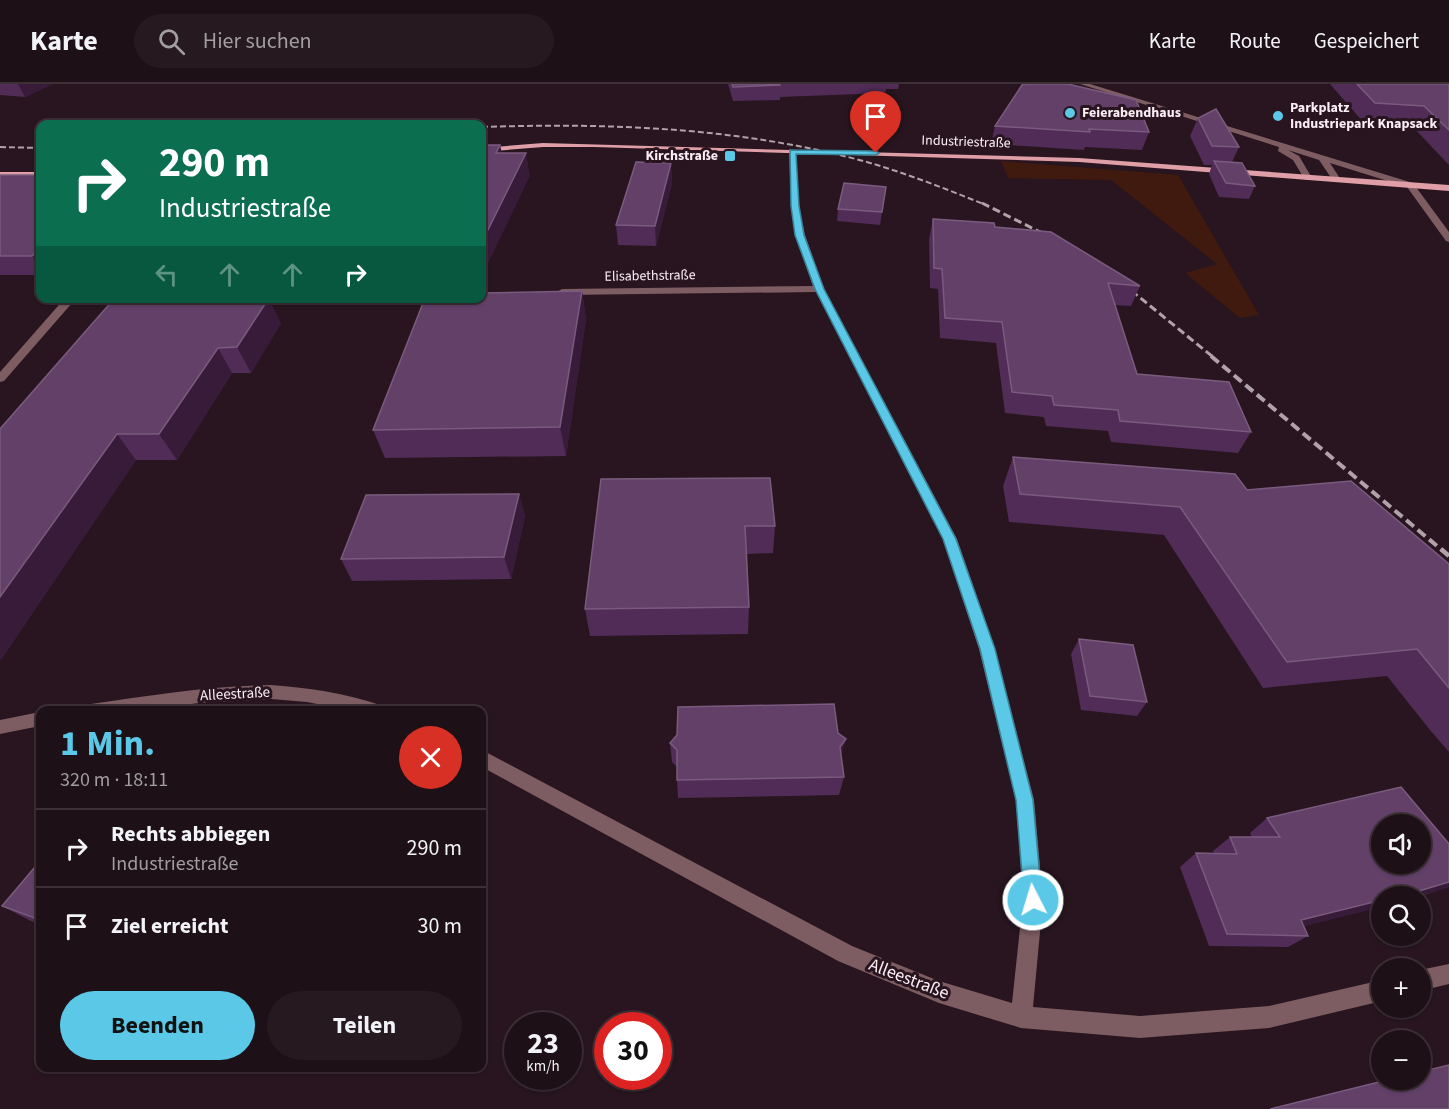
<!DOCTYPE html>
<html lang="de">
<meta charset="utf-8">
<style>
:root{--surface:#1e1017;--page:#261920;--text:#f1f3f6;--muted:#a19da1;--line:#3c3036;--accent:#5ac8e6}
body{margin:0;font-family:"Source Sans 3",sans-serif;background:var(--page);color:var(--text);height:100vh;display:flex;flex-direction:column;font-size:22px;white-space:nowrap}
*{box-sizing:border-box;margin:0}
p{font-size:20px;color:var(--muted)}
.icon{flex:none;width:33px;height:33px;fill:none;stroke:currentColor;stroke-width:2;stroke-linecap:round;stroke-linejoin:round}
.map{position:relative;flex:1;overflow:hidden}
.panel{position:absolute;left:36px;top:622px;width:450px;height:366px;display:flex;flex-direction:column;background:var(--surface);border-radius:12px;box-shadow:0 2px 4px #0004,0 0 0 2px var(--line)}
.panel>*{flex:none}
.guide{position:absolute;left:36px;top:36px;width:450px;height:183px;border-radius:12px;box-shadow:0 2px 4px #0004,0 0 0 2px var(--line);background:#0b6e4f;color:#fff;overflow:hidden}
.fabs{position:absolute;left:1371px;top:730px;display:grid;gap:12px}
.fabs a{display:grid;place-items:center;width:60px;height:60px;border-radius:50%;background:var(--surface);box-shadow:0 2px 4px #0004,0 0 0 2px var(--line);font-size:30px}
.speed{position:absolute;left:504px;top:928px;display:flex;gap:12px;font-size:30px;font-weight:700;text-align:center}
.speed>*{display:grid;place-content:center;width:78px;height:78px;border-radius:50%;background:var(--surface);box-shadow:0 2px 4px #0004,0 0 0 2px var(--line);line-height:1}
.speed small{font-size:15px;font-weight:400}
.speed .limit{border:9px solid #d22;background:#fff;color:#111}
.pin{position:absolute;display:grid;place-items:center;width:51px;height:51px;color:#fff;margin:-62px -26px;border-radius:50% 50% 50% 0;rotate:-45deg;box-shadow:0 0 6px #0007}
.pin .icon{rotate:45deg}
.me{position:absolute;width:66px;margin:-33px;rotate:355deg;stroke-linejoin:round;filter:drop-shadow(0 0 4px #0008)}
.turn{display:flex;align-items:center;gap:21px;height:126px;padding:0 24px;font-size:27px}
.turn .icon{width:78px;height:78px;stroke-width:2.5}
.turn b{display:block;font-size:42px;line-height:51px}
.lanes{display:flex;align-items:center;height:57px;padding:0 24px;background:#0003;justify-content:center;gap:30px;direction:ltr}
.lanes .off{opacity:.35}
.round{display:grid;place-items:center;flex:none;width:63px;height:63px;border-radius:32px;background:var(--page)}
.head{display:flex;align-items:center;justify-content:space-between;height:102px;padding:0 24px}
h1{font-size:36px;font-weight:700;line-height:45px;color:var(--accent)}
.action{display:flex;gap:12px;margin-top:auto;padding:12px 24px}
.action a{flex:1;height:69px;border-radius:36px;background:var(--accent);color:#111;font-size:24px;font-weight:700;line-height:69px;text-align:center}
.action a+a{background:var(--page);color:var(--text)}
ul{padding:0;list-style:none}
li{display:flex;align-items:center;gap:18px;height:78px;padding:0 24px;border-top:2px solid var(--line)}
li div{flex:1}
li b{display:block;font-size:22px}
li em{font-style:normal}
header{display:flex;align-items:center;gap:36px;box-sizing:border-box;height:84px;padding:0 30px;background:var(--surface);border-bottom:2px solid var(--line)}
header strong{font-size:28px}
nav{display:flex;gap:33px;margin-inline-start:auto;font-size:21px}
.search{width:420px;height:54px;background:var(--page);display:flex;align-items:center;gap:15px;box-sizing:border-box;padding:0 21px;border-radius:33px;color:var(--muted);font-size:22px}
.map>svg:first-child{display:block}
.green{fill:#401a0f}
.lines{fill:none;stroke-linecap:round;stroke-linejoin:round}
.minor{fill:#7d5d61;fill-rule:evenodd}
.major{fill:#e09fa7;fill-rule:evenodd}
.rail-far3{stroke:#b1a1a9;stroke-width:2;stroke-dasharray:6 3;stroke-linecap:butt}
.rail-far2{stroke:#b1a1a9;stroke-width:3;stroke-dasharray:8 4;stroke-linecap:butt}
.rail-far1{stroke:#b1a1a9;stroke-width:4;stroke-dasharray:10 5;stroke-linecap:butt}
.rail{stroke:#b1a1a9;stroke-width:4.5;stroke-dasharray:13 7;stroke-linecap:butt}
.wall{fill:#502c57}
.shaded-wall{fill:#381a39}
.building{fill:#624068;stroke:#7a5b7e;stroke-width:1.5;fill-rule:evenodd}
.route{fill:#5ac8e6;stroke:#3a8296;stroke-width:1.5}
.poi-dot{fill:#5ac8e6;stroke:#28151f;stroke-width:2}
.labels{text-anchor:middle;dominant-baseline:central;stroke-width:6;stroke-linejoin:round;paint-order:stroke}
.far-poi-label{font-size:14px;font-weight:bold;fill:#fbedf4;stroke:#28151f;text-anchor:start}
.far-street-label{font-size:14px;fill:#fbedf4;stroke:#28151f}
.street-label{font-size:15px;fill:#fbedf4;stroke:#28151f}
.near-street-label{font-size:18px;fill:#fbedf4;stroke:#28151f}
</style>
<header>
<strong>Karte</strong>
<div class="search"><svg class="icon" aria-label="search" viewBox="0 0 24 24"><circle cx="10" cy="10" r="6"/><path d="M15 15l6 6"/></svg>Hier suchen</div>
<nav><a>Karte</a><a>Route</a><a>Gespeichert</a></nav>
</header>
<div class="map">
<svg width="1449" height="1025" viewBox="0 0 1449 1025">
<rect width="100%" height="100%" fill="#28151f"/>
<path class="green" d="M 1001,77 L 1178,91 L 1259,231 L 1240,234 L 1185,189 L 1217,180 L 1111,96 L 1008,94 Z"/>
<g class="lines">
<g class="minor">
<path d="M 1080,0 L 1090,0 L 1413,99 L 1449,148 L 1449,158 L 1446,157 L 1407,103 L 1330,79 L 1341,96 L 1334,98 L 1319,76 L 1288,66 L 1299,72 L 1312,94 L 1305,96 L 1293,76 L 1278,67 L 1279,63 Z"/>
<path d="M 789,65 L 796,67 L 799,122 L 805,151 L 824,205 L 957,455 L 995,565 L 1034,716 L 1043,816 L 1033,923 L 1140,932 L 1269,922 L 1382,896 L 1382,917 L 1269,944 L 1140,954 L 1021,944 L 939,919 L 838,877 L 482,683 L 482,666 L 852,862 L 939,897 L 1012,919 L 1023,816 L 1016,716 L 979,565 L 943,455 L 816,208 L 562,211 L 557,208 L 562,205 L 813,202 L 795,151 L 791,122 Z"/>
<path d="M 65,214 L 175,214 L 170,217 L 72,219 L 4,297 L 0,298 L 0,288 Z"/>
<path d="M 271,601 C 310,604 346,609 383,622 L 385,627 L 353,627 L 307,618 L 271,615 L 199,619 L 138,627 L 83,627 L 85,622 L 91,620 C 151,611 210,602 271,601 Z"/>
<path d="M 40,628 L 40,642 L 0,650 L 0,636 Z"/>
<path d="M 1449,880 L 1449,900 L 1420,907 L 1420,886 Z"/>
</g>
<g class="major">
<path d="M 543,59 L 1079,74 L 1449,101 L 1449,107 L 1079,78 L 594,63 L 543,63 L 482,68 L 482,64 Z"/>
<path d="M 0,88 L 40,88 L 40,93 L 0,94 Z"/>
</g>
<g class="rail-far3">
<path d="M 482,43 C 605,39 728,43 848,73 C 896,85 941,103 986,121"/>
<path d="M 0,63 L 40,64"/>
</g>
<g class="rail-far2">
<path d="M 982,119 L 1054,155"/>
<path d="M 1122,199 L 1213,273"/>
</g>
<path class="rail-far1" d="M 1211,272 L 1443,467"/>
<path class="rail" d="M 1441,465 L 1449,472"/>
</g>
<g class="wall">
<path d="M 0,0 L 53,0 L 25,13 L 0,11 Z"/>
<path d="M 728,0 L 899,0 L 898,5 L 886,5 L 885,9 L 780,13 L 780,16 L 733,17 Z"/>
<path d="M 1330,0 L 1449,0 L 1449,81 L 1412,42 L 1364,39 Z"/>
<path d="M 1022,1 L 1149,48 L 1142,66 L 1085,63 L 1084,66 L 991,60 L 995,42 Z"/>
<path d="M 1198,34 L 1239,63 L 1232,78 L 1255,102 L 1249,115 L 1219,113 L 1209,90 L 1212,81 L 1204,81 L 1190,52 Z"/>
<path d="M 671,79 L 672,99 L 656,162 L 618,161 L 616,141 Z"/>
<rect x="0" y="91" width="40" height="100"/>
<path d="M 886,103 L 880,141 L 837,137 L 838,125 Z"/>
<path d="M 933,135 L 995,143 L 1140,202 L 1131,222 L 1114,221 L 1137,290 L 1251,348 L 1238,369 L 1111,358 L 1108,347 L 1046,342 L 1044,333 L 1005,329 L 996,259 L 940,254 L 938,205 L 930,204 L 929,155 Z"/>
<path d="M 582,207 L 586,235 L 566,372 L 385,374 L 373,346 Z"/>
<path d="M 152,215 L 281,239 L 251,289 L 232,289 L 177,376 L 136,376 L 0,577 Z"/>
<path d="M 1013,373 L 1247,406 L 1449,480 L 1449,668 L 1430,646 L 1387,592 L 1263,604 L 1164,451 L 1009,438 L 1003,402 Z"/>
<path d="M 601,395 L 775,442 L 773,469 L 747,470 L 749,523 L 748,550 L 590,552 L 585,525 Z"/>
<path d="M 519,410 L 525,432 L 511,495 L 352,497 L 341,475 Z"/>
<path d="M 1079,555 L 1147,618 L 1137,632 L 1081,626 L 1071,570 Z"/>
<path d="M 670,659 L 841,675 L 844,693 L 839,711 L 678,714 L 677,696 L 677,683 L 672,678 Z"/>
<path d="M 1267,734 L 1449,760 L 1449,803 L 1418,813 L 1304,842 L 1308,852 L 1288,863 L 1209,862 L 1180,783 L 1196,769 L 1215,770 L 1213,767 L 1230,753 L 1252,753 L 1250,749 Z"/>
<path d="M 40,777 L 40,840 L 31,837 L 2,822 Z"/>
</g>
<g class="shaded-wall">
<path d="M 18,0 L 53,0 L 25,13 Z"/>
<path d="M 500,61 L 505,83 L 496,69 Z"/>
<path d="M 526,69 L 530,92 L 482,192 L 482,158 Z"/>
<path d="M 671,79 L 672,99 L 656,162 L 655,142 Z"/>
<path d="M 40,164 L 40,184 L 32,172 Z"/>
<path d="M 582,207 L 586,235 L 566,372 L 560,343 Z"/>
<path d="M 269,214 L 281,239 L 251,289 L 237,263 Z"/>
<path d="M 218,264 L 232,289 L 177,376 L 159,350 Z"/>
<path d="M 117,350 L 136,376 L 0,577 L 0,513 Z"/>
<path d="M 519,410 L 525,432 L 511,495 L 504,473 Z"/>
<path d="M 846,655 L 841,674 L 840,663 Z"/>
<path d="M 482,740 L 485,747 L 482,753 Z"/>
<path d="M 1449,798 L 1449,803 L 1418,813 L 1395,813 Z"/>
<path d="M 1382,816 L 1382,823 L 1281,848 L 1301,836 Z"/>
</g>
<g class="building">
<path d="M 732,0 L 780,0 L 780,1 L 733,3 Z"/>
<path d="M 1025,0 L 1068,0 L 1136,16 L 1149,48 L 1089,45 L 1090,48 L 995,42 L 1022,1 Z"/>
<path d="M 1357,0 L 1449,0 L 1449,46 L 1424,22 L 1375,19 Z"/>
<path d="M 1216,25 L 1239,63 L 1212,62 L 1198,34 Z"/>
<path d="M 482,61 L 500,61 L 496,69 L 526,69 L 482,158 Z"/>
<path d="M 1214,77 L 1242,79 L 1255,102 L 1226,99 Z"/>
<path d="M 636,78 L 671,79 L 655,142 L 616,141 Z"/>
<path d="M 0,91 L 40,91 L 40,164 L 32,172 L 0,172 Z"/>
<path d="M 844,99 L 886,103 L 882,128 L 838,125 Z"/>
<path d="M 933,135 L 994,139 L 995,143 L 1051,148 L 1140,202 L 1108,199 L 1137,290 L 1229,298 L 1251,348 L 1120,337 L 1118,326 L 1054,321 L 1052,312 L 1012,308 L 1002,238 L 945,234 L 942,185 L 934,184 Z"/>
<path d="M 582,207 L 560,343 L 373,346 L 425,214 L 482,214 L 482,209 Z"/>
<path d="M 153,214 L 269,214 L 237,263 L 218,264 L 159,350 L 117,350 L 0,513 L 0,345 L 113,216 Z"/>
<path d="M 1013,373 L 1235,390 L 1247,406 L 1351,397 L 1449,480 L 1449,604 L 1417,565 L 1287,578 L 1180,423 L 1020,410 Z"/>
<path d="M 770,394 L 775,442 L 745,442 L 749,523 L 585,525 L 601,395 Z"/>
<path d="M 519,410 L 504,473 L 341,475 L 366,411 Z"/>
<path d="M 1079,555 L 1133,561 L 1147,618 L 1090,612 Z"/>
<path d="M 834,620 L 838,649 L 846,655 L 840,663 L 844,693 L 677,696 L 677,666 L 670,659 L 677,651 L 678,623 Z"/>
<path d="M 1401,703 L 1449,760 L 1449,798 L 1419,807 L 1395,813 L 1382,813 L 1382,816 L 1301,836 L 1308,852 L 1227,850 L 1196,769 L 1237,770 L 1230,753 L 1280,753 L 1267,734 ZM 1382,741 L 1420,741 L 1420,780 L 1382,780 Z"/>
<path d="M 40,777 L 40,836 L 2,822 Z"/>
<path d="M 1449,981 L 1449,1025 L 1270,1025 L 1387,996 L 1420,996 L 1420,988 Z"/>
</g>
<path class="route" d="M 790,66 L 876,67 L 879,69 L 876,71 L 796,70 L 799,122 L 804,151 L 824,205 L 956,455 L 995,565 L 1033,716 L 1042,816 L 1040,823 L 1033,825 L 1027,823 L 1024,816 L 1016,716 L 980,565 L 943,455 L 815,205 L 795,151 L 791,122 Z"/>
<g class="poi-dot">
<circle cx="1070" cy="29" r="6"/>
<circle cx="1278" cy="32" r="6"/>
<rect x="724" y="66" width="12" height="12" rx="3"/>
</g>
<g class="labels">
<g class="far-poi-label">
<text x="1290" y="24">Parkplatz<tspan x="1290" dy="16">Industriepark Knapsack</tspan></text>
<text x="1082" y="29">Feierabendhaus</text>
<text x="718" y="72" text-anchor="end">Kirchstraße</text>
</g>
<g class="far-street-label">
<text transform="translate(966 58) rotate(2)">Industriestraße</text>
<text transform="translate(650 192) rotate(-1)">Elisabethstraße</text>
</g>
<g class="street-label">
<text transform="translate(235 610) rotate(-3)">Alleestraße</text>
</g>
<g class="near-street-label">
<text transform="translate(909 895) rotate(21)">Alleestraße</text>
</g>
</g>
</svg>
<div class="fabs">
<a><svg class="icon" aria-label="sound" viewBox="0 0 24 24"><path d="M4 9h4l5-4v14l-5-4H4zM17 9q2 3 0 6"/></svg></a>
<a><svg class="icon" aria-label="search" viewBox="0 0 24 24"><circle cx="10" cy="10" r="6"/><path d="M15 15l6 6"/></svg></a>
<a>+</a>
<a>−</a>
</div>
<div class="speed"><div>23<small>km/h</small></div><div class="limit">30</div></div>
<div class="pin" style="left:876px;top:69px;background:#d93025"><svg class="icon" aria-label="arrive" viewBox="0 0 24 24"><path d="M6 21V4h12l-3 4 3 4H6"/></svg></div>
<svg class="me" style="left:1033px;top:816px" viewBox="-20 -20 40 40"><circle r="17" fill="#5ac8e6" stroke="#fff" stroke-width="3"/><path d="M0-11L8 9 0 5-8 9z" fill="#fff"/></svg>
<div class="guide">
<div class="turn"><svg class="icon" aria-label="right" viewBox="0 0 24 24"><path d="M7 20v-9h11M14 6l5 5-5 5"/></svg><div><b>290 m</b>Industriestraße</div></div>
<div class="lanes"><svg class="icon off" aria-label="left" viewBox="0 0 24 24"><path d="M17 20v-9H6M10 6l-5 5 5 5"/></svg><svg class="icon off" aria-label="ahead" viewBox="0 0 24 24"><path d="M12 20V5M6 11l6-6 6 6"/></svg><svg class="icon off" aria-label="ahead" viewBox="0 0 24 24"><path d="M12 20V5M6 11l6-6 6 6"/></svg><svg class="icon" aria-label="right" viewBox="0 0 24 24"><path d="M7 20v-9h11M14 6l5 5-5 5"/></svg></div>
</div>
<section class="panel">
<div class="head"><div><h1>1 Min.</h1><p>320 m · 18:11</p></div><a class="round" style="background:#d93025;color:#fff"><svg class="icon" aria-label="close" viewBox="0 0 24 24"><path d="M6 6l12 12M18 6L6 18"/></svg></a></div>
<ul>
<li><svg class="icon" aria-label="right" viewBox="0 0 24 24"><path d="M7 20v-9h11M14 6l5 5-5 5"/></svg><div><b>Rechts abbiegen</b><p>Industriestraße</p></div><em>290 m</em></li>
<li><svg class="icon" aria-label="arrive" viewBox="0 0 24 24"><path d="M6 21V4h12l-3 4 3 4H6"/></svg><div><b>Ziel erreicht</b></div><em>30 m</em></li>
</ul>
<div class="action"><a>Beenden</a><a>Teilen</a></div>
</section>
</div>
